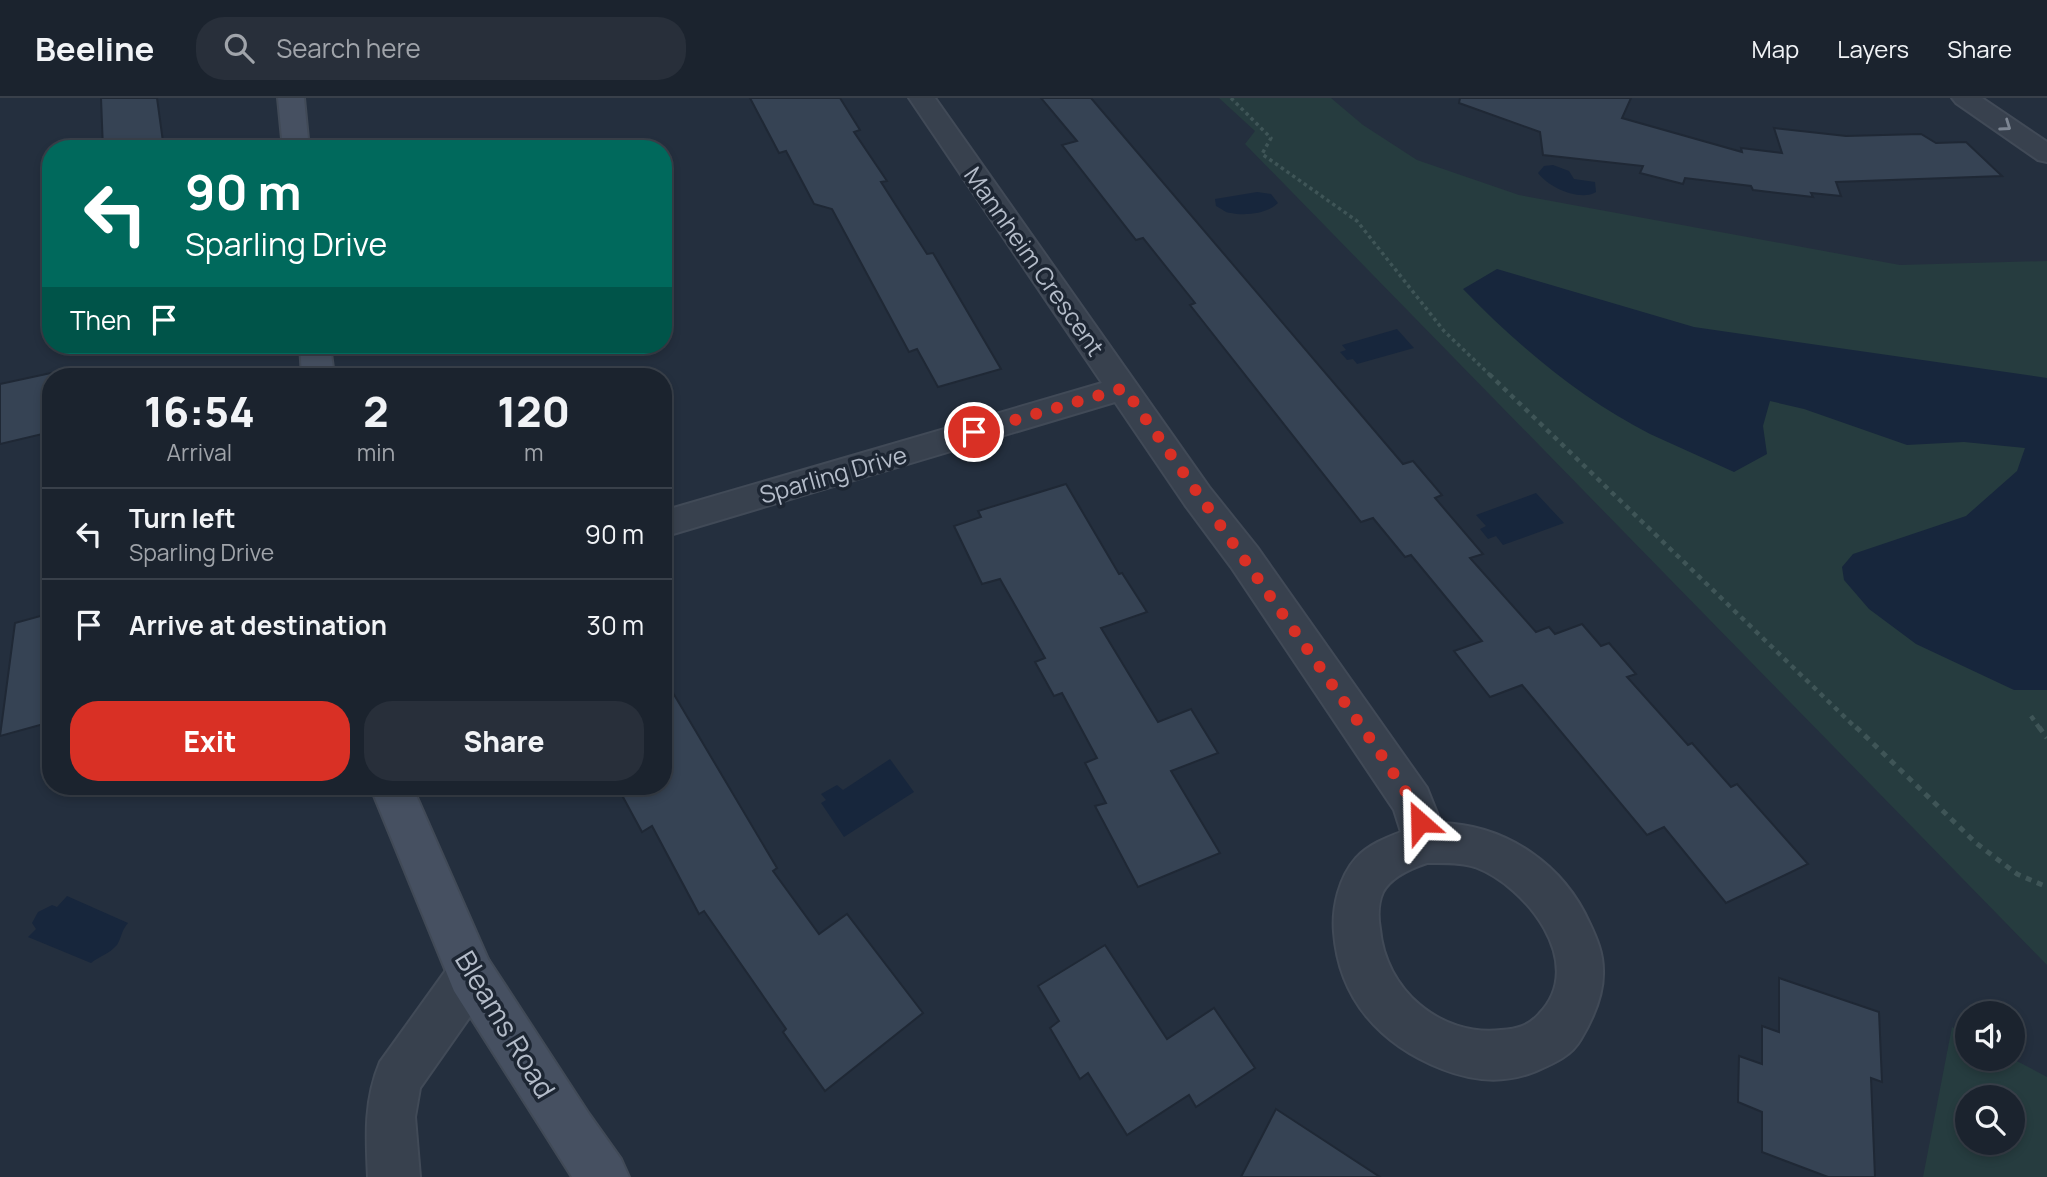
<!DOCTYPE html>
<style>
:root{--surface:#1b232e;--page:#282f3a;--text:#f1f3f6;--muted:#a0a4aa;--line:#39404a;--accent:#d93025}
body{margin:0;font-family:Manrope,sans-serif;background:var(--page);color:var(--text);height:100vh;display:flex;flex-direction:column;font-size:26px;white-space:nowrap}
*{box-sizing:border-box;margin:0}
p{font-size:23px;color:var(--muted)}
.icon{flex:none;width:38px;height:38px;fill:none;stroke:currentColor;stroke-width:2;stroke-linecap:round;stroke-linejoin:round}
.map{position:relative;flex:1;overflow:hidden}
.drawer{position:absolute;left:42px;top:270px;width:630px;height:427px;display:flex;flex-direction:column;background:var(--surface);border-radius:28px;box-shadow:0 4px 10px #0003,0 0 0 2px var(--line)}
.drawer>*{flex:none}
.banner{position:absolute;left:42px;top:42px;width:630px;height:214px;border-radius:28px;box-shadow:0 4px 10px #0003,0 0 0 2px var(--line);background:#00695c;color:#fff;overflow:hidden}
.fabs{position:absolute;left:1955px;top:903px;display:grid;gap:14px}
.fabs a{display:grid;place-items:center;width:70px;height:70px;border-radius:50%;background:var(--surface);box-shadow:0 4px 10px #0003,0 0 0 2px var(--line);font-size:35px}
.pin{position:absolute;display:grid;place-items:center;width:60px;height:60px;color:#fff;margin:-30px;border:4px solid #fff;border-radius:50%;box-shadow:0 2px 7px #0007}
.me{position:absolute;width:77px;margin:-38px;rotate:335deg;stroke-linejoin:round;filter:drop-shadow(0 0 5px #0008)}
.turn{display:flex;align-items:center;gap:24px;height:147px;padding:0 28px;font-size:32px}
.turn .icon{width:91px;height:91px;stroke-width:2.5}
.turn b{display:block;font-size:49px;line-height:60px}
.then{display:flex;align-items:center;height:66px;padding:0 28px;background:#0003;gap:14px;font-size:26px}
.eta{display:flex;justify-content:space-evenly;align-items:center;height:119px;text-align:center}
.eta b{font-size:42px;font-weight:800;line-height:49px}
.action{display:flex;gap:14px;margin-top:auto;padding:14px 28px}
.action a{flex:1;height:80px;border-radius:28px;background:var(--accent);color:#fff;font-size:28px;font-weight:800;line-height:80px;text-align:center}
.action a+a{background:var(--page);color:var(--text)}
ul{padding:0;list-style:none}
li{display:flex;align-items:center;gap:21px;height:91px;padding:0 28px;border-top:2px solid var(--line)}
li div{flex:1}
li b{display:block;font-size:26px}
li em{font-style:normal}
header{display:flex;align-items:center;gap:42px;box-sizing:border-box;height:98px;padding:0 35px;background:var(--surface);border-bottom:2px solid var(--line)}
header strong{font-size:33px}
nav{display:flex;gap:38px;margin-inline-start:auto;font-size:24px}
.search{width:490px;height:63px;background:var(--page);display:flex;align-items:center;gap:18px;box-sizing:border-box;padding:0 24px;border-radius:28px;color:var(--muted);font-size:26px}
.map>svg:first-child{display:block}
.green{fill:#263c3f;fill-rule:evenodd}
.water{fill:#17263c}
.building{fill:#364354;stroke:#1f2835;stroke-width:2}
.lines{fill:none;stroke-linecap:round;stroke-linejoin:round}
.street-casing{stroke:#414a57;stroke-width:4}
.secondary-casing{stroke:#414a57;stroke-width:4}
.path-far2{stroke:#3f5557;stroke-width:3.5;stroke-dasharray:3.5 3.5;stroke-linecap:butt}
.path-far1{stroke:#3f5557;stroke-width:4.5;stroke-dasharray:5 5;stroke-linecap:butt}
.path{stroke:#3f5557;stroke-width:5;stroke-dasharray:6 6;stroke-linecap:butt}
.street{fill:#38414e;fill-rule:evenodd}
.secondary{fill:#465061;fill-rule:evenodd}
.oneway{stroke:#7c8592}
.route{stroke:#d93025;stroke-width:12;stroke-dasharray:0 21.6}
.labels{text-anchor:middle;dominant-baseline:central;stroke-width:7;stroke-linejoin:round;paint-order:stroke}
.street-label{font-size:24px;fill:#b4bcc9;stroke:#1d2633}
.near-street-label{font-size:28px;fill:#b4bcc9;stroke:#1d2633}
</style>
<header>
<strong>Beeline</strong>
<div class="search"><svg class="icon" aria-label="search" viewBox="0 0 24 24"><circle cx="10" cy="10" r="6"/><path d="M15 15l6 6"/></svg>Search here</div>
<nav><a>Map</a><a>Layers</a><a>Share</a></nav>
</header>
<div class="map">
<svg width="2047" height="1079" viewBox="0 0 2047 1079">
<rect width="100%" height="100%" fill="#242f3e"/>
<g class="green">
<path d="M 1219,0 L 1331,0 L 1363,27 L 1417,62 L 1519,97 L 1900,167 L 2047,163 L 2047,867 L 1245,46 L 1255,33 Z"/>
<path d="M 1952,929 L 1967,937 L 1967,961 L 2013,961 L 2047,979 L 2047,1079 L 1923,1079 ZM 1967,999 L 2012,999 L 2012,1045 L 1967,1045 Z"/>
</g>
<g class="water">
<path d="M 1553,67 L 1569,73 L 1574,81 L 1595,84 L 1596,94 C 1580,104 1548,89 1538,75 L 1544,68 Z"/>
<path d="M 1257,94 L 1271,96 L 1278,105 C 1267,116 1244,118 1231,115 C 1225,115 1221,110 1216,108 L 1215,101 Z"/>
<path d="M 1497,171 L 1694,229 L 2047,280 L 2047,592 L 2014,592 L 1916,546 L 1869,511 L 1844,482 L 1842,469 L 1853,456 L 1966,418 L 2017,373 L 2025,350 L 1964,344 L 1907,347 L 1804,311 L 1770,303 L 1763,328 L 1767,356 L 1734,374 C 1706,361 1678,349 1650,336 C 1581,301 1517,247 1463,191 Z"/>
<path d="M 1397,231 L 1414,250 L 1357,266 L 1353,261 L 1347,262 L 1340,254 L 1346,252 L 1342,247 Z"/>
<path d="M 1536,395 L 1564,425 L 1503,447 L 1496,438 L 1488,441 L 1480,431 L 1486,428 L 1476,417 Z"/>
<path d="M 890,661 L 914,694 L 844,739 L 821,705 L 826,702 L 821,696 L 837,687 L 843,692 Z"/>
<path d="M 67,798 L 128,825 C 121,833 122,839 117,847 C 109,856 100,858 91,865 L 28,839 L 36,831 L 32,825 L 38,814 L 52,807 L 57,809 Z"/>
</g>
<g class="building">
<path d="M 101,0 L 157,0 L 164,51 L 103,51 Z"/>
<path d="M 750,0 L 840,0 L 860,32 L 854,34 L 887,83 L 881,84 L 927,156 L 933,155 L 1001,271 L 938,289 L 917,251 L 909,254 L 832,111 L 814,106 L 786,53 L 779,55 Z"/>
<path d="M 1041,0 L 1091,0 L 1403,366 L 1413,363 L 1442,397 L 1435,400 L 1483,456 L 1470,460 L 1536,534 L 1549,529 L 1555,536 L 1582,526 L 1601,548 L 1609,545 L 1636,576 L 1627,579 L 1688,647 L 1692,645 L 1731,689 L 1737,686 L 1808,766 L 1726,805 L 1664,729 L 1647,737 L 1522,587 L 1490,599 L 1454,553 L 1482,543 L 1411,457 L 1405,459 L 1373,420 L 1361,424 L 1190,207 L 1195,205 L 1143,140 L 1136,142 L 1062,47 L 1077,43 Z"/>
<path d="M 1460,0 L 1631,0 L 1622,20 L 1742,54 L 1741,50 L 1782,55 L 1774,30 L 1846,38 L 1921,36 L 1936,45 L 1966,44 L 2002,78 L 1836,84 L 1841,98 L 1811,95 L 1813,99 L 1753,92 L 1751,88 L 1685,80 L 1683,86 L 1640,75 L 1643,68 L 1543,57 L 1540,34 L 1459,5 Z"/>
<path d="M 51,275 L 51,334 L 0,346 L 0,286 Z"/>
<path d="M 1066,386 L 1119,476 L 1122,475 L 1147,514 L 1101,530 L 1158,624 L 1191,611 L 1218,655 L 1171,673 L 1220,755 L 1138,789 L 1095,708 L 1106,705 L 1085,665 L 1097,660 L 1062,595 L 1054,598 L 1035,564 L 1045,560 L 1000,481 L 982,486 L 954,428 L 981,419 L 978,413 Z"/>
<path d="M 51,515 L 51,624 L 0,638 L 15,525 Z"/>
<path d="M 663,578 L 777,770 L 773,773 L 819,836 L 847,816 L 923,915 L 825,993 L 783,934 L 786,931 L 704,813 L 699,816 L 652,728 L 642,734 L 617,688 L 663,688 Z"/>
<path d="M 1105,847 L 1167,941 L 1214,910 L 1255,970 L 1196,1009 L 1189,997 L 1127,1037 L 1088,975 L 1080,981 L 1050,930 L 1059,923 L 1038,888 Z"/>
<path d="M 1779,880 L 1879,914 L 1882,984 L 1871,980 L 1875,1079 L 1828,1079 L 1762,1054 L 1762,1014 L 1738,1004 L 1739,958 L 1762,966 L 1762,928 L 1779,934 Z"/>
<path d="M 1276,1011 L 1380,1079 L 1241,1079 Z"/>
</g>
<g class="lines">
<g class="street-casing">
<g id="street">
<path d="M 909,0 L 935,0 L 1209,389 L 1257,449 L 1427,690 L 1441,725 C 1507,727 1564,767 1590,826 C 1597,841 1603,855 1603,872 C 1604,895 1593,921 1581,941 C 1571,959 1552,966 1534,974 C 1503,986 1472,983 1442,971 C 1381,947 1339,902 1334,834 C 1332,810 1339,779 1356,760 C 1368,747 1385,740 1401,734 L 1394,712 L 1231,469 L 1185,407 L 1115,304 L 663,439 L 663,413 L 1102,285 ZM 1427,765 C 1442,765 1460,764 1475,769 C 1526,788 1588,866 1539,916 C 1528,928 1517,931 1501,932 C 1440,939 1385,891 1380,831 C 1378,820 1378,805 1383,794 C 1391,779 1412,770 1427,765 Z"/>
<path d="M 1952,0 L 1982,0 L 2047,44 L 2047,64 L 2038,62 L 1956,5 Z"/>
<path d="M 471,854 L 488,861 L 494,877 L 488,893 L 420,990 L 415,1019 L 420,1079 L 368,1079 C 366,1038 364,1002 380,964 L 454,861 Z"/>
</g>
</g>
<g class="secondary-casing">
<g id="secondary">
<path d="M 278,0 L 304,0 L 309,51 L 283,51 Z"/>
<path d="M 300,247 L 330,247 L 334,278 L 302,278 Z"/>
<path d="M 370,688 L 412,688 L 488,861 L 589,1016 L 621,1061 L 629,1079 L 572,1079 L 454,893 Z"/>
</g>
</g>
<path class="path-far2" d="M 1231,0 L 1271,40 L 1262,56 L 1357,123 L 1444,233 L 1491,278"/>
<g class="path-far1">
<path d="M 1489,276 L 1857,631"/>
<path d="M 2031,618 L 2040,631"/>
</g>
<g class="path">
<path d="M 1856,629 L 1976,745 L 2017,776 L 2047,789"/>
<path d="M 2039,629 L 2047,640"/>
</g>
<use href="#street" class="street"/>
<use href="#secondary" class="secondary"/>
</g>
<defs><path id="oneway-chevron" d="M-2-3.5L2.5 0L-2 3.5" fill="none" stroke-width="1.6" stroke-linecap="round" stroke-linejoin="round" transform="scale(1.75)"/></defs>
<use class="oneway" href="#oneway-chevron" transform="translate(2006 28) rotate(35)"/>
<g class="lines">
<path class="route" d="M 974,334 L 1124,290 L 1378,652 L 1412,703 L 1420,724"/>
</g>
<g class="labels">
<g class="street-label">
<text transform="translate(1035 163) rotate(55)">Mannheim Crescent</text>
<text transform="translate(833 376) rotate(-16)">Sparling Drive</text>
</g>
<g class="near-street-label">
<text transform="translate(506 926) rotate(59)">Bleams Road</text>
</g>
</g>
</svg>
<div class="fabs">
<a><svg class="icon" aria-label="sound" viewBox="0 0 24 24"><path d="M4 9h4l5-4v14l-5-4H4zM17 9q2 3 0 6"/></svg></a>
<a><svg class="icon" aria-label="search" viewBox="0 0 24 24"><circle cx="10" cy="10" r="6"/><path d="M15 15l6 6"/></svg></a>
</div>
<div class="pin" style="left:974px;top:334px;background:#d93025"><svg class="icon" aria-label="arrive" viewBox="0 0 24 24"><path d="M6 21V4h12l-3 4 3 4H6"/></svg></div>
<svg class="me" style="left:1420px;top:724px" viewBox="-20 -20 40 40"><path d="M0-17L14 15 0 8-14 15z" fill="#d93025" stroke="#fff" stroke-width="4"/></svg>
<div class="banner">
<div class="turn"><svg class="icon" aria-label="left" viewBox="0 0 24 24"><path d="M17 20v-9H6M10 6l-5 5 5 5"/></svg><div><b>90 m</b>Sparling Drive</div></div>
<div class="then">Then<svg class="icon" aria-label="arrive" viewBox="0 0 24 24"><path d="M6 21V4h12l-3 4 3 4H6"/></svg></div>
</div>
<section class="drawer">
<div class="eta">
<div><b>16:54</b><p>Arrival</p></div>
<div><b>2</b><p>min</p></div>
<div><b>120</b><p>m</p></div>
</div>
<ul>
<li><svg class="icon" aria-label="left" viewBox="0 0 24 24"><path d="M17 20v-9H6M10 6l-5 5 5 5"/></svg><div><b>Turn left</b><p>Sparling Drive</p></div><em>90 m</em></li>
<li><svg class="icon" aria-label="arrive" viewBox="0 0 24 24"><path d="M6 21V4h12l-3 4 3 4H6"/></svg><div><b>Arrive at destination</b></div><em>30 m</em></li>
</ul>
<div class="action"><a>Exit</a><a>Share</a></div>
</section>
</div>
